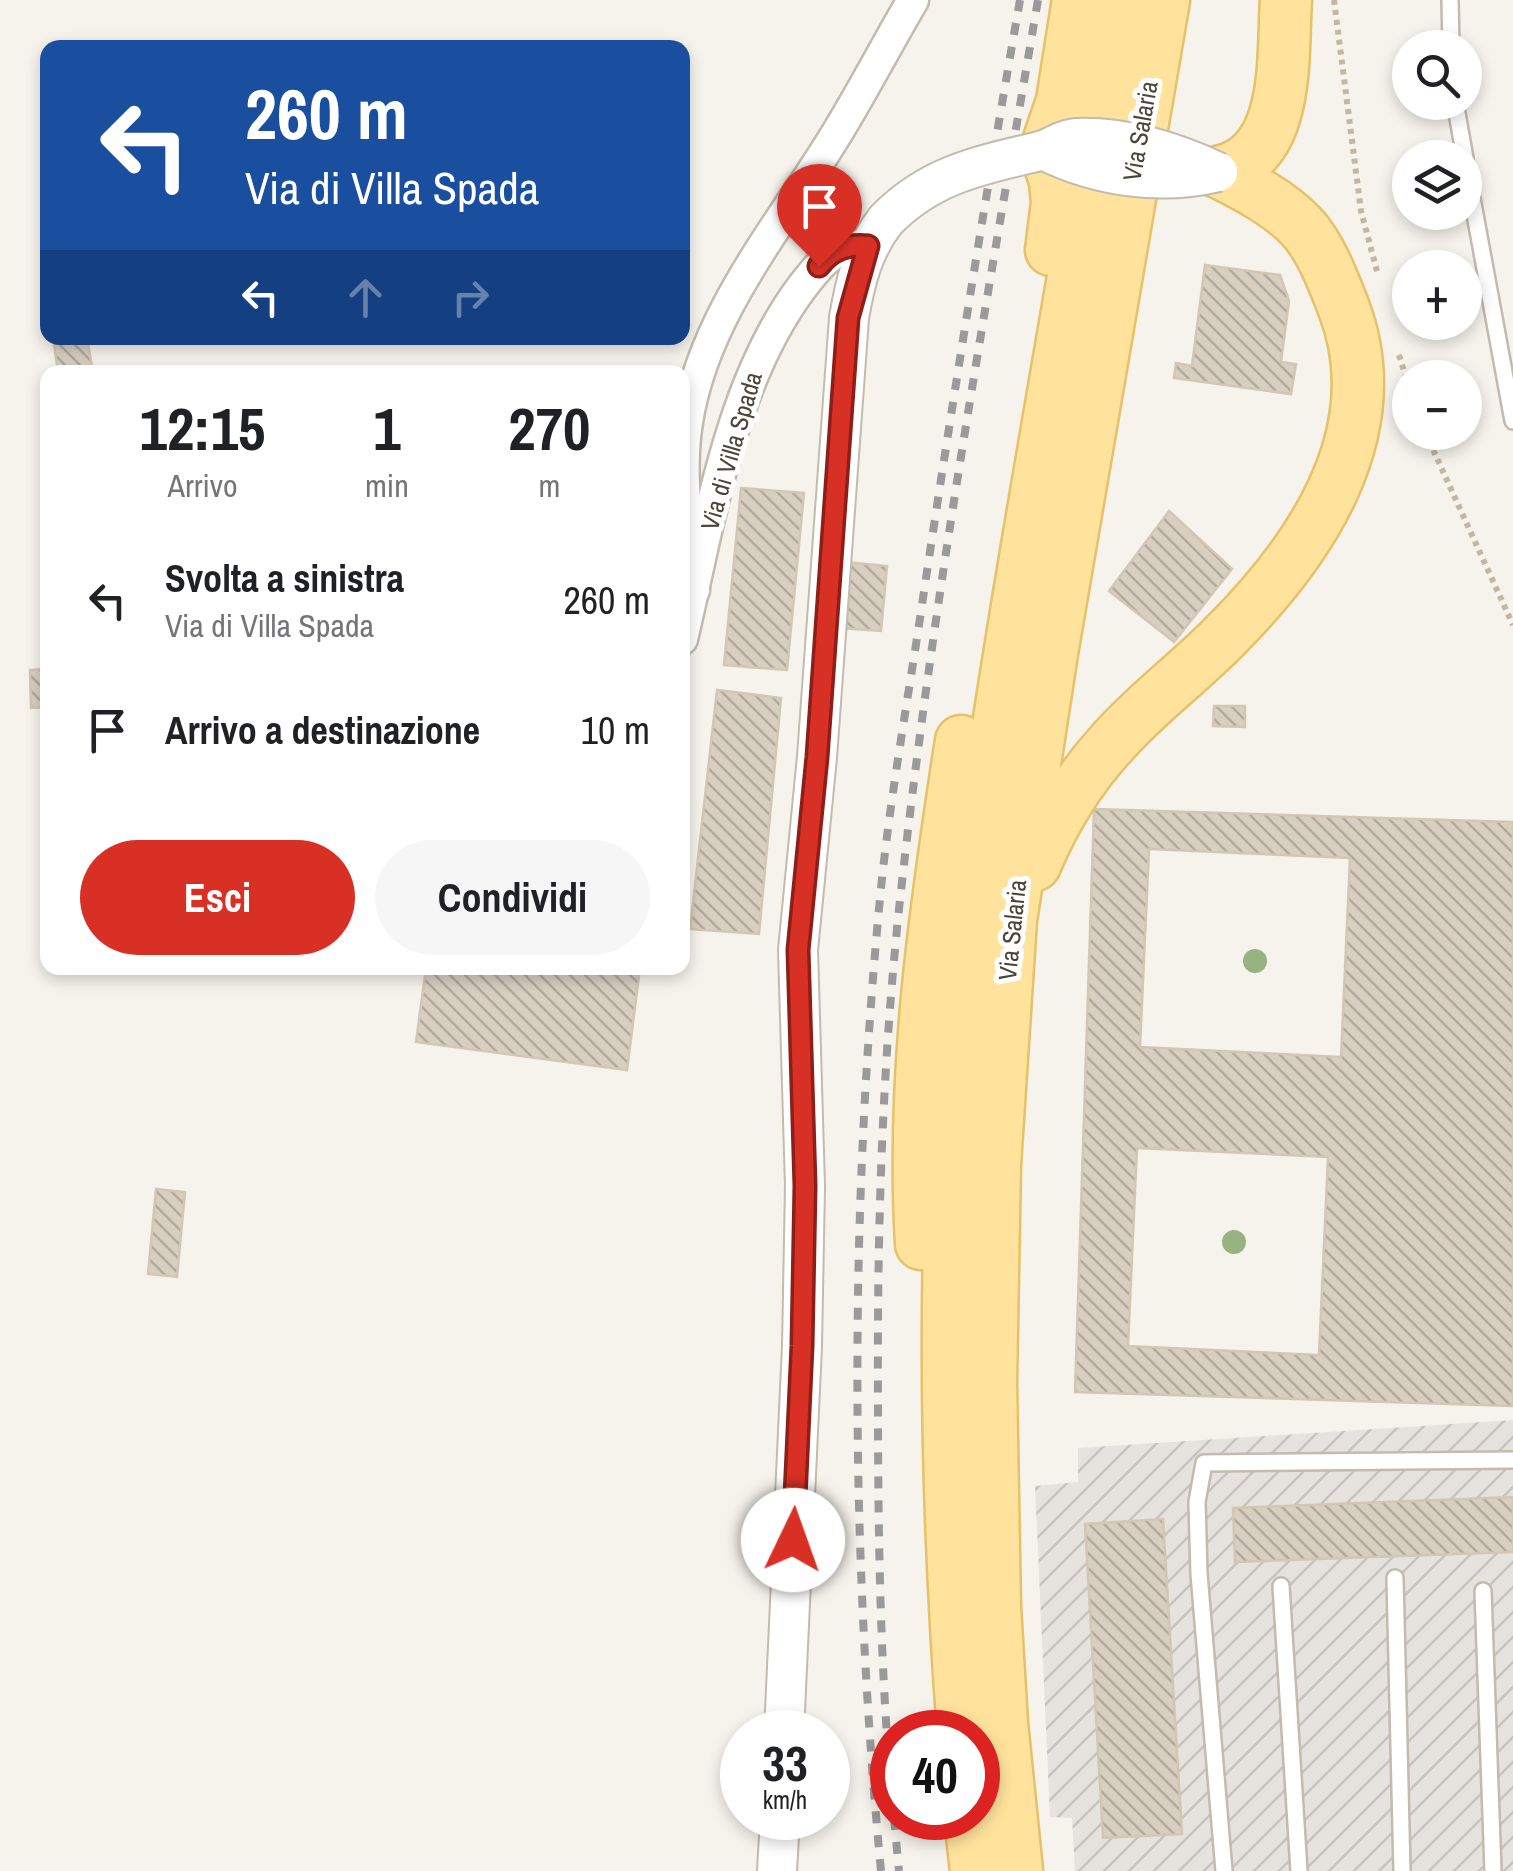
<!DOCTYPE html>
<html lang="it">
<meta charset="utf-8">
<style>
:root{--surface:#fff;--page:#f6f6f6;--text:#202124;--muted:#757577;--accent:#d93025}
body{margin:0;font-family:"Archivo Narrow",sans-serif;background:var(--page);color:var(--text);height:100vh;display:flex;flex-direction:column;font-size:38px;white-space:nowrap}
*{box-sizing:border-box;margin:0}
p{font-size:32px;color:var(--muted)}
.icon{flex:none;width:55px;height:55px;fill:none;stroke:currentColor;stroke-width:2;stroke-linecap:round;stroke-linejoin:round}
.map{position:relative;flex:1;overflow:hidden}
.drawer{position:absolute;left:40px;top:365px;width:650px;height:610px;display:flex;flex-direction:column;background:var(--surface);border-radius:20px;box-shadow:0 5px 15px #0003}
.drawer>*{flex:none}
.hud{position:absolute;left:40px;top:40px;width:650px;height:305px;border-radius:20px;box-shadow:0 5px 15px #0003;background:#1a4fa0;color:#fff;overflow:hidden}
.tools{position:absolute;left:1392px;top:30px;display:grid;gap:20px}
.tools a{display:grid;place-items:center;width:90px;height:90px;border-radius:50%;background:var(--surface);box-shadow:0 5px 15px #0003;font-size:50px}
.speed{position:absolute;left:720px;top:1710px;display:flex;gap:20px;font-size:50px;font-weight:700;text-align:center}
.speed>*{display:grid;place-content:center;width:130px;height:130px;border-radius:50%;background:var(--surface);box-shadow:0 5px 15px #0003;line-height:1}
.speed small{font-size:25px;font-weight:400}
.speed .limit{border:15px solid #d22;background:#fff;color:#111}
.pin{position:absolute;display:grid;place-items:center;width:85px;height:85px;color:#fff;margin:-102px -42px;border-radius:50% 50% 50% 0;rotate:-45deg;box-shadow:0 0 10px #0007}
.pin .icon{rotate:45deg}
.me{position:absolute;width:110px;margin:-55px;rotate:3deg;stroke-linejoin:round;filter:drop-shadow(0 0 8px #0008)}
.turn{display:flex;align-items:center;gap:35px;height:210px;padding:0 40px;font-size:45px}
.turn .icon{width:130px;height:130px;stroke-width:2.5}
.turn b{display:block;font-size:70px;line-height:85px}
.lanes{display:flex;align-items:center;height:95px;padding:0 40px;background:#0003;justify-content:center;gap:50px;direction:ltr}
.lanes .off{opacity:.35}
.eta{display:flex;justify-content:space-evenly;align-items:center;height:170px;text-align:center}
.eta b{font-size:60px;font-weight:700;line-height:70px}
.cta{display:flex;gap:20px;margin-top:auto;padding:20px 40px}
.cta a{flex:1;height:115px;border-radius:60px;background:var(--accent);color:#fff;font-size:40px;font-weight:700;line-height:115px;text-align:center}
.cta a+a{background:var(--page);color:var(--text)}
ul{padding:0;list-style:none}
li{display:flex;align-items:center;gap:30px;height:130px;padding:0 40px}
li div{flex:1}
li b{display:block;font-size:38px}
li em{font-style:normal}
.map>svg:first-child{display:block}
.industrial{fill:url(#industrial-furrows)}
.building{fill:url(#building-back-hatch);stroke:#d3c7b4;stroke-width:2.5;fill-rule:evenodd}
.lines{fill:none;stroke-linecap:round;stroke-linejoin:round}
.service-casing{stroke:#c2bbae;stroke-width:20}
.minor-casing{stroke:#c2bbae;stroke-width:35}
.tertiary-casing{stroke:#c2bbae;stroke-width:42}
.primary-casing{stroke:#e6c16a;stroke-width:55}
.path{stroke:#c4b79f;stroke-width:6;stroke-dasharray:5 5;stroke-linecap:butt}
.service{stroke:#fff;stroke-width:15}
.minor{stroke:#fff;stroke-width:30}
.tertiary{stroke:#fff;stroke-width:38}
.primary{stroke:#ffe39c;stroke-width:50}
.rail{stroke:#9a9a9a;stroke-width:8;stroke-dasharray:12 12;stroke-linecap:butt}
.tertiary-bridge-casing{stroke:#c2bbae;stroke-width:42;stroke-linecap:butt}
.tertiary-bridge{stroke:#fff;stroke-width:38}
.tree{fill:#97b381}
.route-casing{stroke:#8d1f18;stroke-width:25}
.route{stroke:#d93025;stroke-width:18}
.labels{text-anchor:middle;dominant-baseline:central;stroke-width:10;stroke-linejoin:round;paint-order:stroke}
.street-label{font-size:25px;fill:#4b4439;stroke:#fff}
</style>
<div class="map">
<svg width="1513" height="1871" viewBox="0 0 1513 1871">
<defs>
<pattern id="industrial-furrows" width="10" height="10" patternUnits="userSpaceOnUse" patternTransform="scale(2.5)"><rect width="10" height="10" fill="#e6e2dd"/><path d="M-1 1l2-2M0 10L10 0M9 11l2-2" fill="none" stroke="#c7c3be"/></pattern>
<pattern id="building-back-hatch" width="6" height="6" patternUnits="userSpaceOnUse" patternTransform="scale(2.5)"><rect width="6" height="6" fill="#d8cfc1"/><path d="M-1 5l2 2M0 0l6 6M5-1l2 2" fill="none" stroke="#b1aa9e"/></pattern>
</defs>
<rect width="100%" height="100%" fill="#f6f3ec"/>
<path class="industrial" d="M 1513,1420 L 1513,1871 L 1075,1871 L 1072,1818 L 1050,1817 L 1035,1486 L 1078,1482 L 1078,1448 Z"/>
<g class="building">
<path d="M 1205,265 L 1280,275 L 1289,301 L 1281,362 L 1296,364 L 1291,394 L 1174,378 L 1176,363 L 1192,366 Z"/>
<path d="M 53,338 L 87,338 L 93,372 L 58,372 Z"/>
<path d="M 741,488 L 804,493 L 787,670 L 724,665 Z"/>
<path d="M 1169,511 L 1232,569 L 1174,642 L 1109,591 Z"/>
<path d="M 846,562 L 887,566 L 881,631 L 841,628 Z"/>
<path d="M 48,669 L 48,707 L 31,708 L 30,670 Z"/>
<path d="M 717,690 L 781,698 L 759,934 L 690,929 Z"/>
<path d="M 1214,706 L 1245,706 L 1245,727 L 1213,726 Z"/>
<path d="M 1094,809 L 1513,822 L 1513,1406 L 1075,1392 ZM 1149,849 L 1350,858 L 1341,1057 L 1140,1047 ZM 1137,1148 L 1328,1157 L 1319,1355 L 1128,1346 Z"/>
<path d="M 426,968 L 640,968 L 627,1070 L 416,1042 Z"/>
<path d="M 156,1189 L 185,1192 L 177,1277 L 148,1274 Z"/>
<path d="M 1513,1497 L 1513,1552 L 1235,1562 L 1233,1508 Z"/>
<path d="M 1163,1519 L 1182,1834 L 1103,1838 L 1085,1524 Z"/>
</g>
<g class="lines">
<g class="service-casing">
<g id="service">
<path d="M 1450,0 L 1451,48"/>
<path d="M 1455,102 L 1465,158"/>
<path d="M 1465,160 L 1513,421"/>
<path d="M 1395,1578 L 1402,1871"/>
<path d="M 1281,1586 L 1299,1871"/>
<path d="M 1483,1591 L 1493,1871"/>
<path d="M 1224,1871 L 1199,1574 L 1197,1502 L 1204,1463 L 1513,1460"/>
</g>
</g>
<g class="minor-casing">
<g id="minor">
<path d="M 694,590 C 689,535 678,477 687,422 C 704,313 782,224 837,133 C 864,89 887,44 913,0"/>
<path d="M 682,639 C 710,521 729,385 802,287 C 821,263 835,243 868,246"/>
</g>
</g>
<g class="tertiary-casing">
<g id="tertiary">
<path d="M 784,1732 L 802,1346 L 805,1186 L 798,950 L 817,757 L 849,318 C 855,282 863,249 886,220"/>
<path d="M 777,1871 L 780,1818"/>
</g>
</g>
<g class="primary-casing">
<g id="primary">
<path d="M 1218,172 C 1292,157 1282,57 1286,0"/>
<path d="M 1051,250 L 1057,203 L 1055,181 L 1045,151 L 1062,101 L 1078,0"/>
<path d="M 1035,865 C 1054,820 1077,781 1111,744 C 1144,706 1185,676 1221,640 C 1308,554 1393,433 1343,306 C 1333,280 1320,246 1301,226 C 1279,203 1246,186 1218,172"/>
<path d="M 921,1244 C 911,1074 935,909 961,741"/>
<path d="M 963,1732 C 945,1492 941,1246 962,1005 C 973,880 993,755 1013,631 C 1047,421 1086,211 1119,0"/>
<path d="M 970,1818 L 976,1871"/>
<path d="M 1017,1871 L 1002,1723 L 995,1607 L 991,1382 L 995,1164 L 1011,920 L 1052,653 L 1164,0"/>
</g>
</g>
<g class="path">
<path d="M 1334,0 L 1361,211 L 1378,275"/>
<path d="M 1399,355 L 1410,390"/>
<path d="M 1425,432 L 1513,625"/>
</g>
<use href="#service" class="service"/>
<use href="#minor" class="minor"/>
<use href="#tertiary" class="tertiary"/>
<use href="#primary" class="primary"/>
<g class="rail">
<path d="M 892,1800 C 880,1667 878,1533 878,1399 C 877,1233 882,1065 900,900 C 933,598 987,299 1038,0"/>
<path d="M 894,1818 L 899,1871"/>
<path d="M 881,1871 C 850,1546 849,1214 881,888 C 891,791 909,694 923,598 C 953,398 985,199 1020,0"/>
</g>
<g class="tertiary-bridge-casing">
<g id="tertiary-bridge">
<path d="M 1045,151 C 1098,177 1160,186 1218,172"/>
<path d="M 886,220 C 931,174 981,165 1040,151 C 1053,148 1061,139 1076,138 C 1126,136 1173,151 1218,172"/>
</g>
</g>
<use href="#tertiary-bridge" class="tertiary-bridge"/>
</g>
<g class="tree">
<circle cx="1255" cy="961" r="12"/>
<circle cx="1234" cy="1242" r="12"/>
</g>
<g class="lines">
<g class="route-casing">
<path id="route" d="M 793,1540 L 802,1346 L 805,1186 L 798,950 L 817,757 L 848,318 L 868,246 C 848,244 832,249 819,266"/>
</g>
<use href="#route" class="route"/>
</g>
<g class="labels">
<g class="street-label">
<text transform="translate(1140 131) rotate(-80)">Via Salaria</text>
<text transform="translate(731 451) rotate(-74)">Via di Villa Spada</text>
<text transform="translate(1012 930) rotate(-84)">Via Salaria</text>
</g>
</g>
</svg>
<div class="tools">
<a><svg class="icon" aria-label="search" viewBox="0 0 24 24"><circle cx="10" cy="10" r="6"/><path d="M15 15l6 6"/></svg></a>
<a><svg class="icon" aria-label="layers" viewBox="0 0 24 24"><path d="M12 4l9 5-9 5-9-5zM3 14l9 5 9-5"/></svg></a>
<a>+</a>
<a>−</a>
</div>
<div class="speed"><div>33<small>km/h</small></div><div class="limit">40</div></div>
<div class="pin" style="left:819px;top:266px;background:#d93025"><svg class="icon" aria-label="arrive" viewBox="0 0 24 24"><path d="M6 21V4h12l-3 4 3 4H6"/></svg></div>
<svg class="me" style="left:793px;top:1540px" viewBox="-20 -20 40 40"><circle r="19" fill="#fff"/><path d="M0-13L10 11 0 6-10 11z" fill="#d93025"/></svg>
<div class="hud">
<div class="turn"><svg class="icon" aria-label="left" viewBox="0 0 24 24"><path d="M17 20v-9H6M10 6l-5 5 5 5"/></svg><div><b>260 m</b>Via di Villa Spada</div></div>
<div class="lanes"><svg class="icon" aria-label="left" viewBox="0 0 24 24"><path d="M17 20v-9H6M10 6l-5 5 5 5"/></svg><svg class="icon off" aria-label="ahead" viewBox="0 0 24 24"><path d="M12 20V5M6 11l6-6 6 6"/></svg><svg class="icon off" aria-label="right" viewBox="0 0 24 24"><path d="M7 20v-9h11M14 6l5 5-5 5"/></svg></div>
</div>
<section class="drawer">
<div class="eta">
<div><b>12:15</b><p>Arrivo</p></div>
<div><b>1</b><p>min</p></div>
<div><b>270</b><p>m</p></div>
</div>
<ul>
<li><svg class="icon" aria-label="left" viewBox="0 0 24 24"><path d="M17 20v-9H6M10 6l-5 5 5 5"/></svg><div><b>Svolta a sinistra</b><p>Via di Villa Spada</p></div><em>260 m</em></li>
<li><svg class="icon" aria-label="arrive" viewBox="0 0 24 24"><path d="M6 21V4h12l-3 4 3 4H6"/></svg><div><b>Arrivo a destinazione</b></div><em>10 m</em></li>
</ul>
<div class="cta"><a>Esci</a><a>Condividi</a></div>
</section>
</div>
